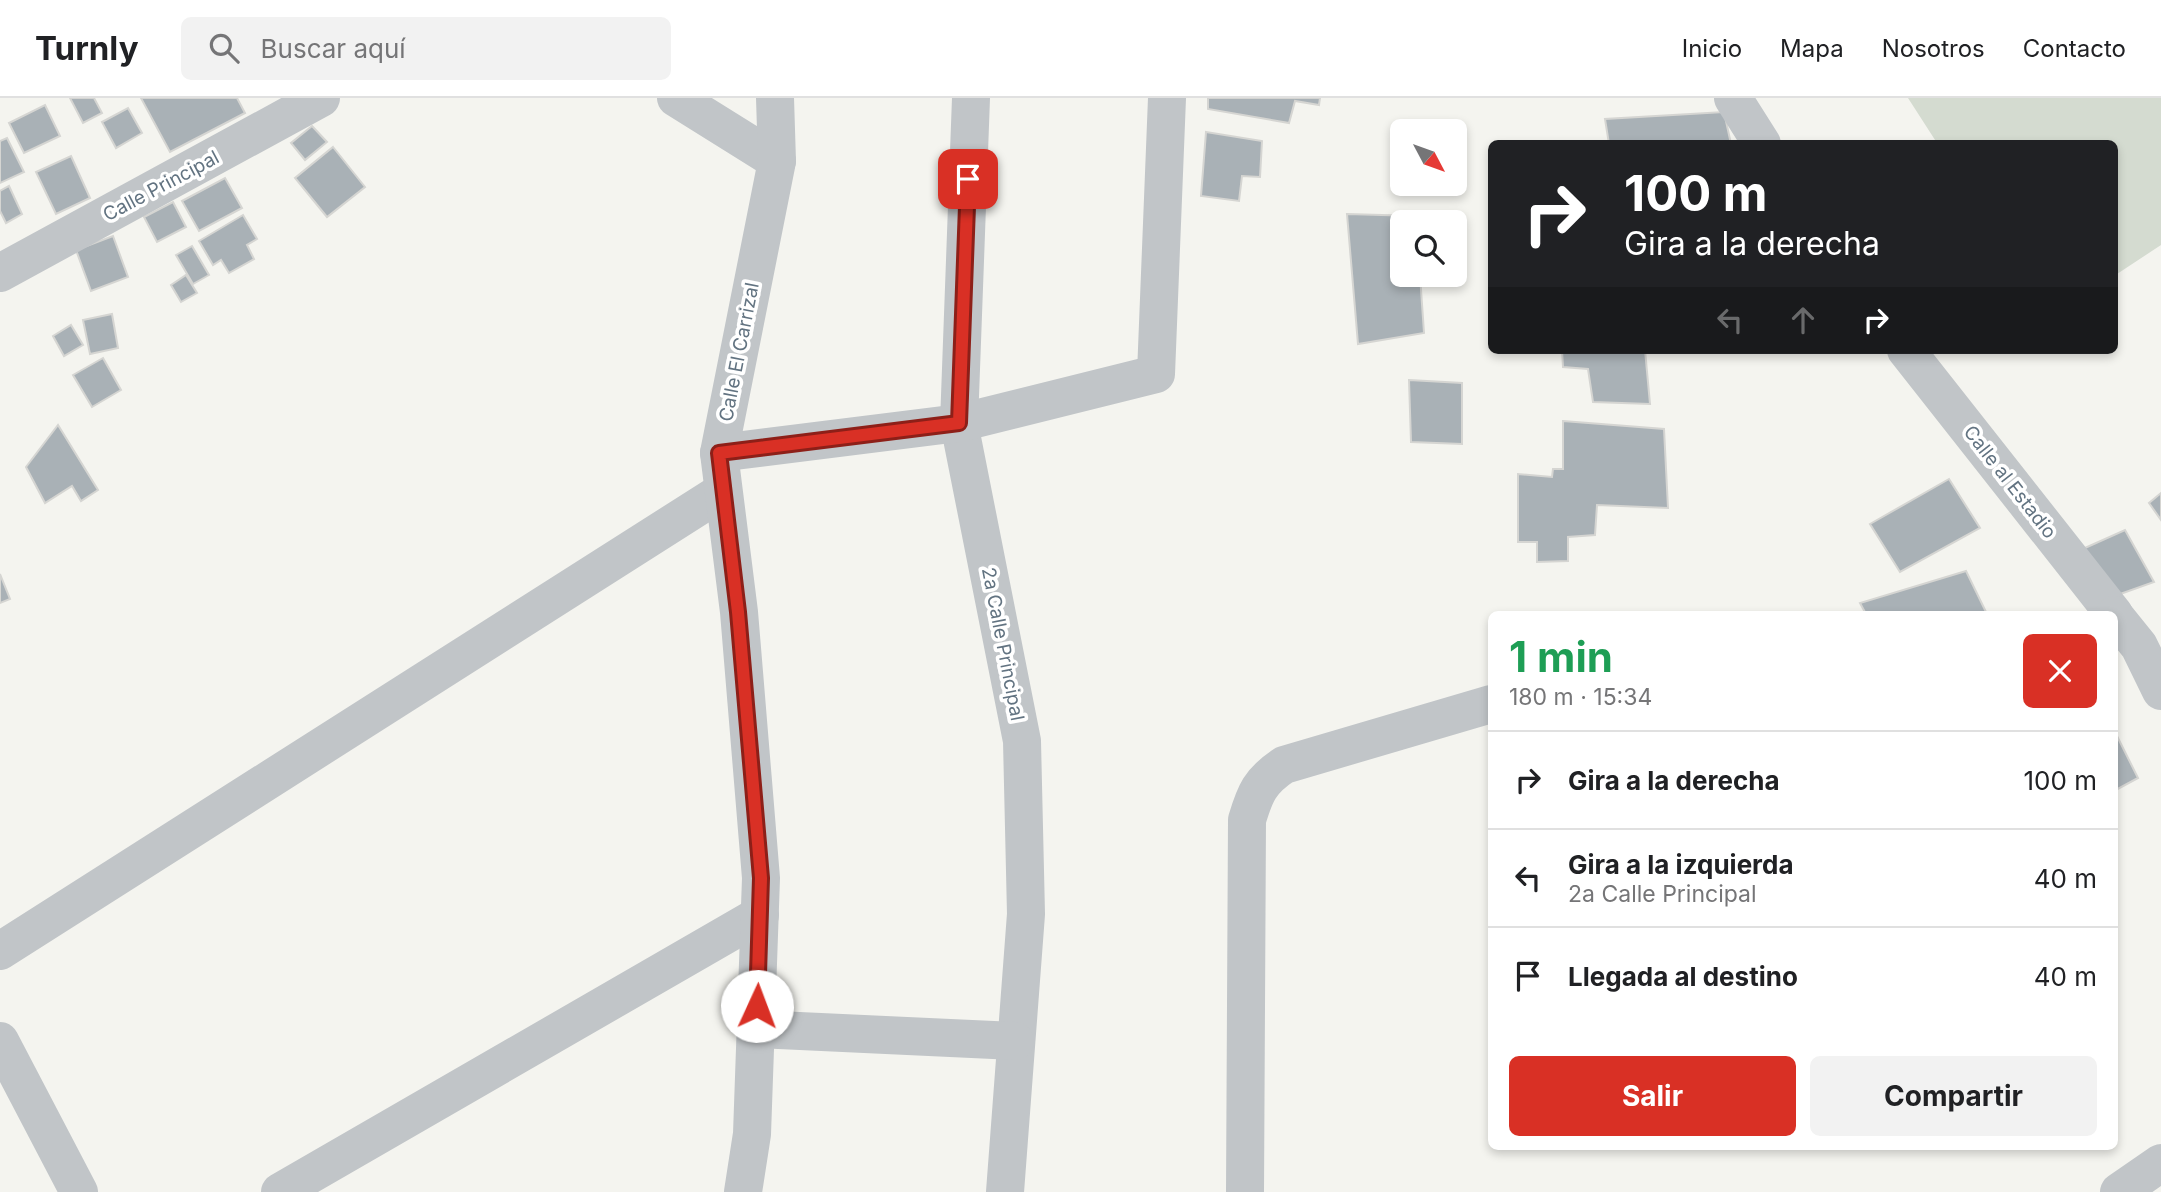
<!DOCTYPE html>
<html lang="es">
<meta charset="utf-8">
<style>
:root{--surface:#fff;--page:#f2f2f2;--text:#202124;--muted:#757577;--line:#e0e0e0;--accent:#d93025}
body{margin:0;font-family:Inter,sans-serif;background:var(--page);color:var(--text);height:100vh;display:flex;flex-direction:column;font-size:26px;white-space:nowrap}
*{box-sizing:border-box;margin:0}
p{font-size:23px;color:var(--muted)}
.icon{flex:none;width:38px;height:38px;fill:none;stroke:currentColor;stroke-width:2;stroke-linecap:round;stroke-linejoin:round}
.map{position:relative;flex:1;overflow:hidden}
.drawer{position:absolute;left:1488px;top:513px;width:630px;height:539px;display:flex;flex-direction:column;background:var(--surface);border-radius:10px;box-shadow:0 4px 10px #0003}
.drawer>*{flex:none}
.guide{position:absolute;left:1488px;top:42px;width:630px;height:214px;border-radius:10px;box-shadow:0 4px 10px #0003;background:#202124;color:#fff;overflow:hidden}
.needle{width:46px;rotate:131deg}
.buttons{position:absolute;left:1390px;top:21px;display:grid;gap:14px}
.buttons a{display:grid;place-items:center;width:77px;height:77px;border-radius:10px;background:var(--surface);box-shadow:0 4px 10px #0003;font-size:35px}
.pin{position:absolute;display:grid;place-items:center;width:60px;height:60px;color:#fff;margin:-30px;border-radius:14px;box-shadow:0 4px 10px #0006}
.me{position:absolute;width:77px;margin:-38px;rotate:2deg;stroke-linejoin:round;filter:drop-shadow(0 0 5px #0008)}
.turn{display:flex;align-items:center;gap:24px;height:147px;padding:0 21px;font-size:32px}
.turn .icon{width:91px;height:91px;stroke-width:2.5}
.turn b{display:block;font-size:49px;line-height:60px}
.lanes{display:flex;align-items:center;height:66px;padding:0 21px;background:#0003;justify-content:center;gap:35px;direction:ltr}
.lanes .off{opacity:.35}
.round{display:grid;place-items:center;flex:none;width:74px;height:74px;border-radius:10px;background:var(--page)}
.overview{display:flex;align-items:center;justify-content:space-between;height:119px;padding:0 21px}
h1{font-size:42px;font-weight:700;line-height:52px;color:#1e9e55}
.button{display:flex;gap:14px;margin-top:auto;padding:14px 21px}
.button a{flex:1;height:80px;border-radius:10px;background:var(--accent);color:#fff;font-size:28px;font-weight:700;line-height:80px;text-align:center}
.button a+a{background:var(--page);color:var(--text)}
ul{padding:0;list-style:none}
li{display:flex;align-items:center;gap:21px;height:98px;padding:0 21px;border-top:2px solid var(--line)}
li div{flex:1}
li b{display:block;font-size:26px}
li em{font-style:normal}
header{display:flex;align-items:center;gap:42px;box-sizing:border-box;height:98px;padding:0 35px;background:var(--surface);border-bottom:2px solid var(--line)}
header strong{font-size:33px}
nav{display:flex;gap:38px;margin-inline-start:auto;font-size:24px}
.search{width:490px;height:63px;background:var(--page);display:flex;align-items:center;gap:18px;box-sizing:border-box;padding:0 24px;border-radius:10px;color:var(--muted);font-size:26px}
.map>svg:first-child{display:block}
.green{fill:#d4dbd0}
.building{fill:#a9b1b6;stroke:#d5d5d2;stroke-width:2}
.lines{fill:none;stroke-linecap:round;stroke-linejoin:round}
.minor{stroke:#c1c5c8;stroke-width:38}
.route-casing{stroke:#8d1f18;stroke-width:18}
.route{stroke:#d93025;stroke-width:12}
.labels{text-anchor:middle;dominant-baseline:central;stroke-width:7;stroke-linejoin:round;paint-order:stroke}
.street-label{font-size:19px;fill:#627381;stroke:#fff}
</style>
<header>
<strong>Turnly</strong>
<div class="search"><svg class="icon" aria-label="search" viewBox="0 0 24 24"><circle cx="10" cy="10" r="6"/><path d="M15 15l6 6"/></svg>Buscar aquí</div>
<nav><a>Inicio</a><a>Mapa</a><a>Nosotros</a><a>Contacto</a></nav>
</header>
<div class="map">
<svg width="2161" height="1094" viewBox="0 0 2161 1094">
<rect width="100%" height="100%" fill="#f4f4ef"/>
<path class="green" d="M 1908,0 L 2161,0 L 2161,147 L 2114,178 L 2114,46 L 1937,45 Z"/>
<g class="building">
<path d="M 70,0 L 94,0 L 102,15 L 83,25 Z"/>
<path d="M 141,0 L 237,0 L 245,15 L 170,54 Z"/>
<path d="M 1208,0 L 1320,0 L 1319,7 L 1295,3 L 1289,25 L 1208,11 Z"/>
<path d="M 45,7 L 60,38 L 24,55 L 9,25 Z"/>
<path d="M 128,10 L 142,35 L 116,50 L 102,24 Z"/>
<path d="M 1724,14 L 1731,46 L 1609,46 L 1605,21 Z"/>
<path d="M 312,28 L 327,44 L 305,62 L 291,45 Z"/>
<path d="M 1206,34 L 1262,43 L 1260,79 L 1242,78 L 1239,103 L 1201,98 Z"/>
<path d="M 7,40 L 24,74 L 0,85 L 0,43 Z"/>
<path d="M 333,49 L 365,89 L 327,119 L 295,80 Z"/>
<path d="M 71,58 L 90,100 L 56,116 L 36,74 Z"/>
<path d="M 225,80 L 242,110 L 199,133 L 182,103 Z"/>
<path d="M 9,88 L 22,116 L 6,125 L 0,113 L 0,93 Z"/>
<path d="M 173,104 L 186,129 L 157,144 L 144,119 Z"/>
<path d="M 1347,116 L 1416,118 L 1416,124 L 1402,124 L 1402,177 L 1420,177 L 1424,235 L 1358,246 Z"/>
<path d="M 243,117 L 257,141 L 247,147 L 254,161 L 229,175 L 221,162 L 213,167 L 199,143 Z"/>
<path d="M 113,138 L 128,179 L 91,193 L 76,152 Z"/>
<path d="M 192,148 L 209,177 L 193,186 L 176,157 Z"/>
<path d="M 186,177 L 197,195 L 181,204 L 171,187 Z"/>
<path d="M 112,216 L 118,250 L 90,256 L 83,222 Z"/>
<path d="M 71,227 L 83,247 L 64,258 L 53,238 Z"/>
<path d="M 1562,252 L 1645,252 L 1650,306 L 1593,304 L 1588,271 L 1563,269 Z"/>
<path d="M 103,260 L 121,292 L 92,309 L 73,277 Z"/>
<path d="M 1409,282 L 1462,285 L 1462,346 L 1411,344 Z"/>
<path d="M 1563,323 L 1664,331 L 1668,410 L 1597,407 L 1595,437 L 1568,439 L 1568,463 L 1537,464 L 1537,444 L 1518,444 L 1518,376 L 1552,379 L 1553,371 L 1563,371 Z"/>
<path d="M 58,327 L 98,392 L 81,403 L 72,388 L 45,405 L 26,369 Z"/>
<path d="M 1949,381 L 1980,430 L 1900,474 L 1870,426 Z"/>
<path d="M 2161,395 L 2161,422 L 2149,405 Z"/>
<path d="M 2125,432 L 2154,484 L 2109,500 L 2076,454 Z"/>
<path d="M 1966,473 L 1987,516 L 1866,516 L 1860,505 Z"/>
<path d="M 0,476 L 10,501 L 0,505 Z"/>
<path d="M 2114,632 L 2138,680 L 2114,693 Z"/>
</g>
<g class="lines">
<g class="minor">
<path d="M 676,0 L 777,63"/>
<path d="M 971,0 L 959,325 L 1022,643 L 1026,816 L 1005,1094"/>
<path d="M 1733,0 L 1762,46"/>
<path d="M 0,175 L 321,0"/>
<path d="M 1906,252 L 2114,516"/>
<path d="M 719,355 L 959,325 L 1156,276 L 1167,0"/>
<path d="M 2114,517 L 2139,548 L 2161,593"/>
<path d="M 0,853 L 723,393"/>
<path d="M 756,931 L 1015,943"/>
<path d="M 0,943 L 79,1094"/>
<path d="M 280,1094 L 760,817"/>
<path d="M 743,1094 L 752,1036 L 761,780 L 739,514 L 719,355 L 777,63 L 775,0"/>
<path d="M 1245,1094 L 1247,722 C 1255,695 1260,683 1284,667 L 1491,606"/>
<path d="M 2119,1094 L 2161,1065"/>
</g>
</g>
<g class="lines">
<g class="route-casing">
<path id="route" d="M 757,908 L 761,780 L 738,514 L 719,355 L 959,325 L 968,81"/>
</g>
<use href="#route" class="route"/>
</g>
<g class="labels">
<g class="street-label">
<text transform="translate(161 88) rotate(-28)">Calle Principal</text>
<text transform="translate(739 254) rotate(-79)">Calle El Carrizal</text>
<text transform="translate(2010 384) rotate(52)">Calle al Estadio</text>
<text transform="translate(1003 546) rotate(79)">2a Calle Principal</text>
</g>
</g>
</svg>
<div class="buttons">
<a><svg class="needle" viewBox="-14 -14 28 28"><path d="M0-13l5 13h-10z" fill="#e53935"/><path d="M0 13l5-13h-10z" fill="#757577"/></svg></a>
<a><svg class="icon" aria-label="search" viewBox="0 0 24 24"><circle cx="10" cy="10" r="6"/><path d="M15 15l6 6"/></svg></a>
</div>
<div class="pin" style="left:968px;top:81px;background:#d93025"><svg class="icon" aria-label="arrive" viewBox="0 0 24 24"><path d="M6 21V4h12l-3 4 3 4H6"/></svg></div>
<svg class="me" style="left:757px;top:908px" viewBox="-20 -20 40 40"><circle r="19" fill="#fff"/><path d="M0-13L10 11 0 6-10 11z" fill="#d93025"/></svg>
<div class="guide">
<div class="turn"><svg class="icon" aria-label="right" viewBox="0 0 24 24"><path d="M7 20v-9h11M14 6l5 5-5 5"/></svg><div><b>100 m</b>Gira a la derecha</div></div>
<div class="lanes"><svg class="icon off" aria-label="left" viewBox="0 0 24 24"><path d="M17 20v-9H6M10 6l-5 5 5 5"/></svg><svg class="icon off" aria-label="ahead" viewBox="0 0 24 24"><path d="M12 20V5M6 11l6-6 6 6"/></svg><svg class="icon" aria-label="right" viewBox="0 0 24 24"><path d="M7 20v-9h11M14 6l5 5-5 5"/></svg></div>
</div>
<section class="drawer">
<div class="overview"><div><h1>1 min</h1><p>180 m · 15:34</p></div><a class="round" style="background:#d93025;color:#fff"><svg class="icon" aria-label="close" viewBox="0 0 24 24"><path d="M6 6l12 12M18 6L6 18"/></svg></a></div>
<ul>
<li><svg class="icon" aria-label="right" viewBox="0 0 24 24"><path d="M7 20v-9h11M14 6l5 5-5 5"/></svg><div><b>Gira a la derecha</b></div><em>100 m</em></li>
<li><svg class="icon" aria-label="left" viewBox="0 0 24 24"><path d="M17 20v-9H6M10 6l-5 5 5 5"/></svg><div><b>Gira a la izquierda</b><p>2a Calle Principal</p></div><em>40 m</em></li>
<li><svg class="icon" aria-label="arrive" viewBox="0 0 24 24"><path d="M6 21V4h12l-3 4 3 4H6"/></svg><div><b>Llegada al destino</b></div><em>40 m</em></li>
</ul>
<div class="button"><a>Salir</a><a>Compartir</a></div>
</section>
</div>
